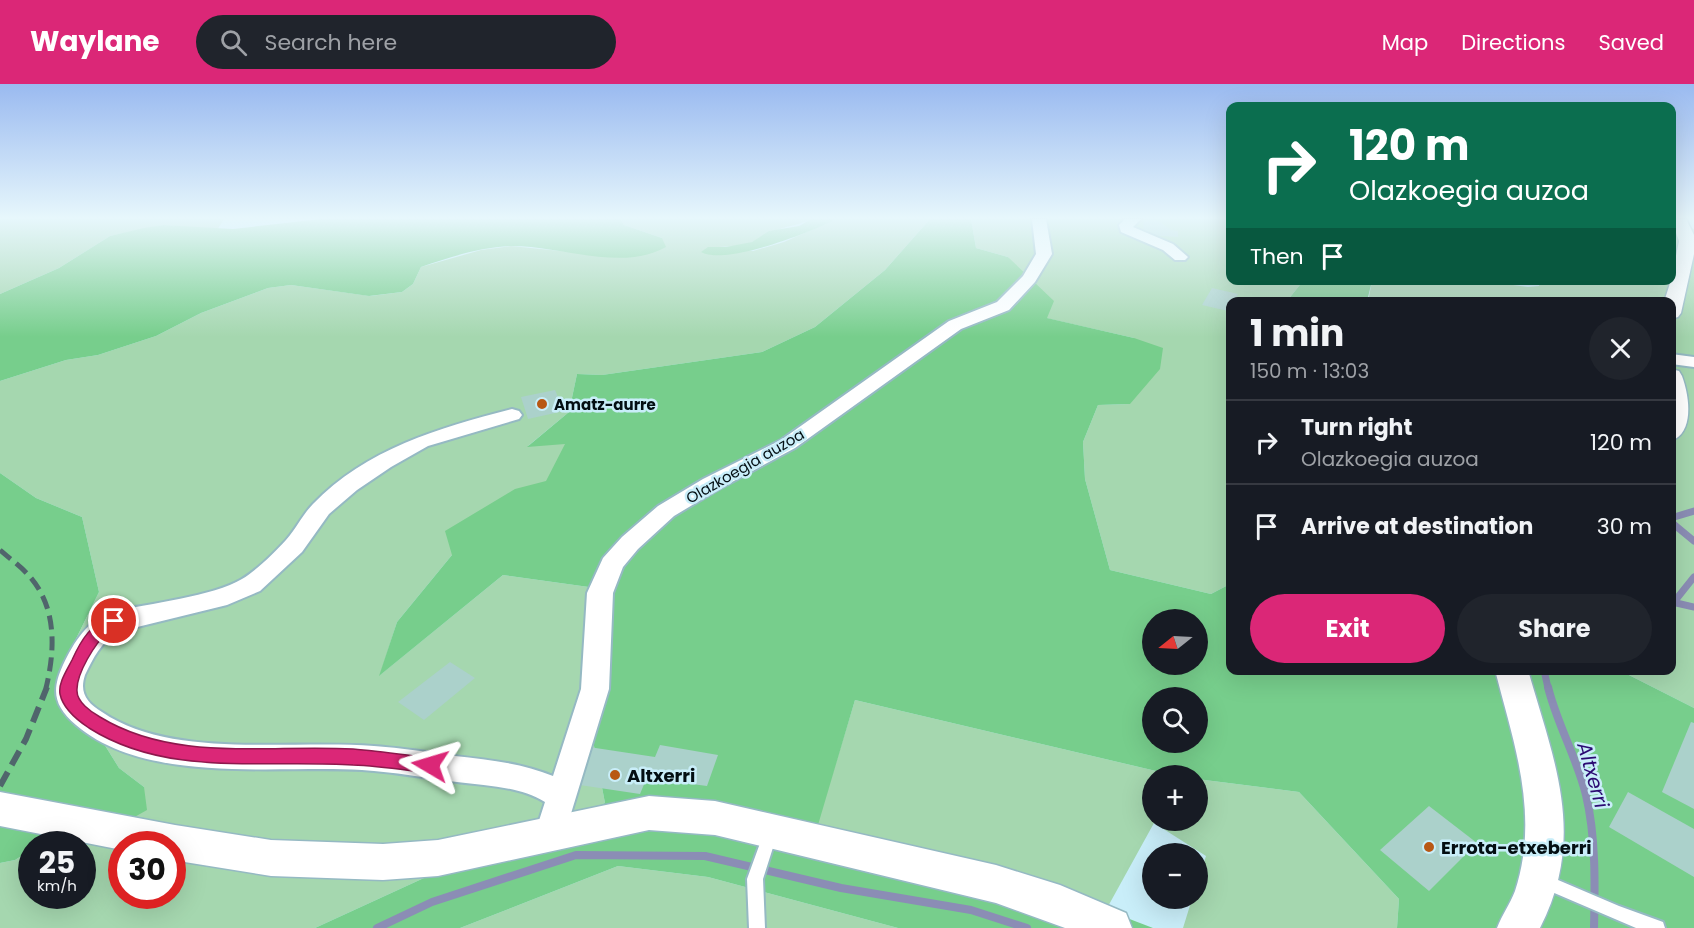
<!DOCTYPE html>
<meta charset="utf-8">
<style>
:root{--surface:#171b24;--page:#20242c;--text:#f1f3f6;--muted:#9ea1a6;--line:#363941;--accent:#db2777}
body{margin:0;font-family:Poppins,sans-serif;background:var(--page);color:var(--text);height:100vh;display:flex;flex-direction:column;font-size:22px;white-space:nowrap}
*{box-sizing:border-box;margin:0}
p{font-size:20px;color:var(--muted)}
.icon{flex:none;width:33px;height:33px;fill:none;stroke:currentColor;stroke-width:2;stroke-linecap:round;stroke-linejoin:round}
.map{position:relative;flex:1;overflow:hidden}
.details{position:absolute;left:1226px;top:213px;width:450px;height:378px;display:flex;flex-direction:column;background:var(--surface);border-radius:12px;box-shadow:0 6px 24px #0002}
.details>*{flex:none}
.top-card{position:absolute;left:1226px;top:18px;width:450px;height:183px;border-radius:12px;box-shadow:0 6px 24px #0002;background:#0b6e4f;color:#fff;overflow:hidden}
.needle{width:39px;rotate:252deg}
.buttons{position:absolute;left:1142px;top:525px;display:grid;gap:12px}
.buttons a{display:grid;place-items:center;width:66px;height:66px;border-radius:50%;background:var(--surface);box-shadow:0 6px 24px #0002;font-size:30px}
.speed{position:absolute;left:18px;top:747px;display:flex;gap:12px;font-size:30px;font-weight:700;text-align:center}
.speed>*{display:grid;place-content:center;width:78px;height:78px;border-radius:50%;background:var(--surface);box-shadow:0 6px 24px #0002;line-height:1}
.speed small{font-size:15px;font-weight:400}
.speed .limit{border:9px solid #d22;background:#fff;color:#111}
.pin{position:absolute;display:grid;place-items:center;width:51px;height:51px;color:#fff;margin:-26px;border:3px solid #fff;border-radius:50%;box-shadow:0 2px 6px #0007}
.me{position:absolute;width:66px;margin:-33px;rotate:277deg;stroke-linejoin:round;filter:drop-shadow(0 0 4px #0008)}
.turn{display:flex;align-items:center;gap:21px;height:126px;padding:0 24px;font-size:27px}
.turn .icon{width:78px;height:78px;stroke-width:2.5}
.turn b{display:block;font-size:42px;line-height:51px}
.then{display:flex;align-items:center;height:57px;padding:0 24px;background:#0003;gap:12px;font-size:22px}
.round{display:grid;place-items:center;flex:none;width:63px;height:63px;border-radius:32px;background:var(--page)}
.head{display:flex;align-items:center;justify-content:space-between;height:102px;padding:0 24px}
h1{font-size:36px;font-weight:700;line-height:45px}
.primary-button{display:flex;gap:12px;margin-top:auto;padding:12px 24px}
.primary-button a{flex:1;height:69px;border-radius:36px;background:var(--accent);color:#fff;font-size:24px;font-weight:700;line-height:69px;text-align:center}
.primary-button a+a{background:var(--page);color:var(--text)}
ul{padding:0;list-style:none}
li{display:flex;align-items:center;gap:18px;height:84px;padding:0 24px;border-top:2px solid var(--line)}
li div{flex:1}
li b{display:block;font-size:22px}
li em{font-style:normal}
header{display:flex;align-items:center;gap:36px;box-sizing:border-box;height:84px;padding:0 30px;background:var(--accent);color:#fff}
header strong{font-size:28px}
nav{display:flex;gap:33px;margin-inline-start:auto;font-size:21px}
.search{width:420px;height:54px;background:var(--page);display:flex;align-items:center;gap:15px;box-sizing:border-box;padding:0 21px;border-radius:33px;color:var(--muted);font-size:22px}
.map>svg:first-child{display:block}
.green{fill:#a5d7af;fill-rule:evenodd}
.forest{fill:#77ce8c;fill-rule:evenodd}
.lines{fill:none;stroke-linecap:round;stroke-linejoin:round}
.stream-far1{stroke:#8b8db5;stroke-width:7}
.stream{stroke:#8b8db5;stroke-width:8}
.building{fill:#abd1cb}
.service-casing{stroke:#95b9c3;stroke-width:4}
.minor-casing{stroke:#95b9c3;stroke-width:4}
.tertiary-casing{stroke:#95b9c3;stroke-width:3}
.service{fill:#fff;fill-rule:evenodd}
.minor{fill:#fff;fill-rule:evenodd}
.tertiary{fill:#fff;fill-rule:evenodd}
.rail-far1{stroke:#50656c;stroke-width:5;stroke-dasharray:14 7;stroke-linecap:butt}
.rail{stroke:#50656c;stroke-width:6;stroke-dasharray:16 8;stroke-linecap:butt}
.route{fill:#db2777;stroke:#8e194d;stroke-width:1.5}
.poi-dot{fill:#b85814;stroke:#c9eef9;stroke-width:2}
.labels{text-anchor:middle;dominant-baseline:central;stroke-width:5;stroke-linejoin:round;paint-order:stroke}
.poi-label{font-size:15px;font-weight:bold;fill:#030e12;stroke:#c9eef9;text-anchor:start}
.street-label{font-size:15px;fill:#030e12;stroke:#c9eef9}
.near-poi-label{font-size:18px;font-weight:bold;fill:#030e12;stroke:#c9eef9;text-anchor:start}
.near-water-label{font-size:20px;font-style:italic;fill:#2b0a72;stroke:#c9eef9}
</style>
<header>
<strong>Waylane</strong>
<div class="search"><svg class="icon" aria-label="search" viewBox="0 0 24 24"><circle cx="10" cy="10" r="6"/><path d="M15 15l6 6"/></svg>Search here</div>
<nav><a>Map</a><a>Directions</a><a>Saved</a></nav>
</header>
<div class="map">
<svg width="1694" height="844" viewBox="0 0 1694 844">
<rect width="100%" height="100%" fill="#c9eef9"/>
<g class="green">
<path d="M 0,135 L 224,135 L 217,146 L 163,141 L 110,152 L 59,184 L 0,210 Z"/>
<path d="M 620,135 L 811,135 C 800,141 791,141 780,145 C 770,149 760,155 750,159 C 737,163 722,163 708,163 L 753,167 L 784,158 L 836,135 L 930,135 L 885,186 L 815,243 L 762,268 L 602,291 L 577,290 L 569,328 L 528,362 L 718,290 L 452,471 L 397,538 L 380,591 L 503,491 L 596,504 L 584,610 L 605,719 L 437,788 L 315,844 L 0,844 L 0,779 L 15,776 L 31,766 L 32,812 L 82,812 L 82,760 L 38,760 L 54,746 L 144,703 L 119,684 L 96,647 L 59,621 L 69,569 L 99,508 L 82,433 L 36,414 L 0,389 L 0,297 L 66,276 L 98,271 L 156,252 L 201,229 L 268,204 L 291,201 L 370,212 L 402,208 L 413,200 L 421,183 L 481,166 L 511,162 L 581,169 L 662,154 L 624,141 ZM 122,760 L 172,760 L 172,812 L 122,812 Z"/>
<path d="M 971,135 L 1230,135 L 1230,196 L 1303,197 L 1287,217 L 1230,218 L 1230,321 L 1228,322 L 1230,326 L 1230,500 L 1211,510 L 1110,486 L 1085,395 L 1083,358 L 1098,321 L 1130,320 L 1134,254 L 1046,234 L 1008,173 L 976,164 Z"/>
<path d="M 1671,140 L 1694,145 L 1694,624 L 1621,587 L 1671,586 L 1671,218 L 1368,218 L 1372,197 L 1476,196 L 1528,203 L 1539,202 L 1541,196 L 1671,196 Z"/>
<path d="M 855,616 L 1173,691 L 1152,692 L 1152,736 L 1197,736 L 1197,695 L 1299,708 L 1399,815 L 1397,844 L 1183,844 L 1192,815 L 1197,814 L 1197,800 L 1206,772 L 1154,739 L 1106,826 L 817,741 Z"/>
<path d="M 618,782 L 708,793 L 898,844 L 460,844 Z"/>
</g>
<g class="forest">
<path d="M 321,135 L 620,135 L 624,141 L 662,154 L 666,163 C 622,188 561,162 512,162 C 481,163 450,173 421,183 L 413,200 L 402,208 L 369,212 L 291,201 L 268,204 L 201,229 L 156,252 L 98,271 L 66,276 L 0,297 L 0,210 L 59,184 L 110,152 L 144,144 L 163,141 L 233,145 Z"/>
<path d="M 811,135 L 836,135 C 812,148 725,182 701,168 L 708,163 L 726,163 L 752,158 L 769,147 L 799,142 Z"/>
<path d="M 930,135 L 971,135 L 976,164 L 1008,173 L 1054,217 L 1047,234 L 1134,254 L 1163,264 L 1160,285 L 1130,320 L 1098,321 L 1083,358 L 1085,395 L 1110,486 L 1211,510 L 1230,500 L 1230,586 L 1621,587 L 1694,624 L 1694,844 L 1397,844 L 1399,815 L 1299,708 L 1197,695 L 1197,692 L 1173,691 L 855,616 L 818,741 L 1106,826 L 1153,844 L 898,844 L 708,793 L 618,782 L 460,844 L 315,844 L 437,788 L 605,719 L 584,610 L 596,504 L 503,491 L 379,592 L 397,538 L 452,471 L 445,447 L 515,405 L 546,397 L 565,360 L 527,363 L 569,328 L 577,290 L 602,291 L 762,268 L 815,243 L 885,186 ZM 1152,536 L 1197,536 L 1197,580 L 1152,580 ZM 1152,614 L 1197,614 L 1197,658 L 1152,658 Z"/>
<path d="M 1303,197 L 1303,196 L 1372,197 L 1367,217 L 1287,217 Z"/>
<path d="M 0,389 L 36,414 L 82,433 L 99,508 L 69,569 L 59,621 L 96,647 L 119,684 L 144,703 L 147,726 L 131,735 L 54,746 L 38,760 L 32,760 L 31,766 L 15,776 L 0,779 Z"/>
</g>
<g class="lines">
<g class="stream-far1">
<path d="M 1671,434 L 1694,427"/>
<path d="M 1671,438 L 1694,457"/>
<path d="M 1672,518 L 1694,523"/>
<path d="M 1674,518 L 1694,493"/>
<path d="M 1544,586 L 1548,604"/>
</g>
<g class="stream">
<path d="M 1548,603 C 1557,640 1577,674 1586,711 C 1596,753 1595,801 1594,844"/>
<path d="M 377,844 L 432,818 L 576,771 L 705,772 L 841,804 L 971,826 L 1027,844"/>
</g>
</g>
<g class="building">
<path d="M 1145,135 L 1156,135 L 1171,146 L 1178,147 L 1178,153 L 1144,151 L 1143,137 Z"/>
<path d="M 1212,204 L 1238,210 L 1233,218 L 1230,218 L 1228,227 L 1202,221 Z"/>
<path d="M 555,306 L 564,327 L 528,335 L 521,313 Z"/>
<path d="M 450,578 L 475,594 L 424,636 L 398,618 Z"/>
<path d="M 1691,638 L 1694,639 L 1694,725 L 1662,708 Z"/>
<path d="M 660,661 L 718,671 L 707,702 L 654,695 L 653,698 L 645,698 L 640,710 L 573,700 L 589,663 L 655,673 Z"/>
<path d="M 1628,708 L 1694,745 L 1694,793 L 1609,743 Z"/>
<path d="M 1429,722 L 1477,759 L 1429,807 L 1380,766 Z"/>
</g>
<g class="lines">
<g class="service-casing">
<g id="service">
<path d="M 770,744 L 775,746 L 777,751 L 763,795 L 765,844 L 749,844 L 747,795 L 763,751 L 765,746 Z"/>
<path d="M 1544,790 L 1619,822 L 1663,838 L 1665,844 L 1636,844 L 1538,802 L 1536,797 L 1538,792 Z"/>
</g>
</g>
<g class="minor-casing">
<g id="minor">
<path d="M 1032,135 L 1046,135 L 1052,170 L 1035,198 L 1009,226 L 961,245 L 795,364 L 719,405 L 674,432 L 638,465 L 623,483 L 613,509 L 609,605 L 562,759 L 551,764 L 540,759 L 535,749 L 545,718 C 519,702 487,702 457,698 C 426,694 394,688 362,686 C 276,681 146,701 76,641 C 54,622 51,607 63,581 C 74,558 87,536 114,527 C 148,520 214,512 242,495 C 257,486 274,469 286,456 C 296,445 303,430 313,420 C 366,365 441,343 512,325 L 519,327 L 522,331 L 519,335 L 428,362 L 391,383 L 357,406 L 329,430 L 302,468 L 260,507 L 227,521 L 117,548 C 101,559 93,574 85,591 C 79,609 87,619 102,628 C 172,676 292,655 374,662 C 401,664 428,668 455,672 C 489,676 522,679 553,692 L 581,605 L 587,509 L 603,474 L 622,453 L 658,422 L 703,395 L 781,356 L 949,237 L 997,218 L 1023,192 L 1036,170 Z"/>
<path d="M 1125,135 L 1141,135 L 1133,143 L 1173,160 L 1188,173 L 1185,176 L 1175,176 L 1163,166 L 1121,148 L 1119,141 Z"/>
<path d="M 1671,270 L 1694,273 L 1694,283 L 1671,280 Z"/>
</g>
</g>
<g class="tertiary-casing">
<g id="tertiary">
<path d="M 1671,135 L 1686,135 L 1694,151 L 1694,170 L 1681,229 L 1678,233 L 1671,235 L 1671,218 L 1664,218 L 1671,196 L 1679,157 Z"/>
<path d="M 1671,285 L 1679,287 L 1682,292 C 1690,314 1694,349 1671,357 Z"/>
<path d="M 1495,586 L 1528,586 C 1554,677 1587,752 1540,844 L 1497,844 C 1502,831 1510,820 1515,807 C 1540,731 1514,660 1495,586 Z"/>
<path d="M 0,708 L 175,741 L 271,756 L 383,760 L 438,756 L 649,712 L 715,717 L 996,781 L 1060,801 L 1126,829 L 1132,844 L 1065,844 L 996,819 L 715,751 L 649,746 L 438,792 L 383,796 L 271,792 L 172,776 L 172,760 L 122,760 L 122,766 L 0,742 Z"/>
</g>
</g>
<use href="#service" class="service"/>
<use href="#minor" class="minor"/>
<use href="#tertiary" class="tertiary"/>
<path class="rail-far1" d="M 0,466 C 10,475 22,483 31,494 C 57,525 55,567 46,604"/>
<path class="rail" d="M 0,702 L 26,655 L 47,603"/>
</g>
<linearGradient id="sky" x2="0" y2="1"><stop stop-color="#9abaf0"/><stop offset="0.53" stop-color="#e7f7fc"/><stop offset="1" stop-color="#e7f7fc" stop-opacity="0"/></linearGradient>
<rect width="1694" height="253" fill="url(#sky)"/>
<path class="route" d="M 114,531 L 120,533 L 122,537 C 119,543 114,544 108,548 C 95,559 76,590 77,607 C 77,618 91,628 100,633 C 175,679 269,660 353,665 C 379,667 405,671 430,674 L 437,676 L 439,681 L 437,687 L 430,689 C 404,686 379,682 353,681 C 264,675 168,694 89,644 C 77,636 63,625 60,610 C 58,599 67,586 72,576 C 81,556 92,538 114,531 Z"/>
<g class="poi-dot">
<circle cx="542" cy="320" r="6"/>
<circle cx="615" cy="691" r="6"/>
<circle cx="1429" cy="763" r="6"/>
</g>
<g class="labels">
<g class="poi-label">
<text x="554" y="320">Amatz-aurre</text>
</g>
<g class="street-label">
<text transform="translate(745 382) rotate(-30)">Olazkoegia auzoa</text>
</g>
<g class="near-poi-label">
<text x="627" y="691">Altxerri</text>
<text x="1441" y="763">Errota-etxeberri</text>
</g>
<g class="near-water-label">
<text transform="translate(1593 691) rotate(74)">Altxerri</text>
</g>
</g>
</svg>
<div class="buttons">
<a><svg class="needle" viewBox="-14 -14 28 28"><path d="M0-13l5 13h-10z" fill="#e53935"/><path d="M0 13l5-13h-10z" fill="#9ea1a6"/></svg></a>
<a><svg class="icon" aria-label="search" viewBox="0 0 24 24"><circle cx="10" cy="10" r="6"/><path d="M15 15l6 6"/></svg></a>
<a>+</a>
<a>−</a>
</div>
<div class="speed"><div>25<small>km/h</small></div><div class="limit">30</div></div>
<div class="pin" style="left:114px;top:537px;background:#d93025"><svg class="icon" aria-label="arrive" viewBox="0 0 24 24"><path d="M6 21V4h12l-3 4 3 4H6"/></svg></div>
<svg class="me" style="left:430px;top:681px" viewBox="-20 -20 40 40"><path d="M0-17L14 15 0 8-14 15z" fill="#db2777" stroke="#fff" stroke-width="4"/></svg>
<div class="top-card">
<div class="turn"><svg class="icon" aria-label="right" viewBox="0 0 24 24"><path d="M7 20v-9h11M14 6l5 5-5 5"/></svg><div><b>120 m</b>Olazkoegia auzoa</div></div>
<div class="then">Then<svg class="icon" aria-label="arrive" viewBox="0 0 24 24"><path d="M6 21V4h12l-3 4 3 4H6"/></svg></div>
</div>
<section class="details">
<div class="head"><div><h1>1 min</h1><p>150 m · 13:03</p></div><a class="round"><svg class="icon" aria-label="close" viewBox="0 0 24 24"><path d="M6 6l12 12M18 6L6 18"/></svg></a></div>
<ul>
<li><svg class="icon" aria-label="right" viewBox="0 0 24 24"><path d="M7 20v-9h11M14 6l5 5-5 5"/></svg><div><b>Turn right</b><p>Olazkoegia auzoa</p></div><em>120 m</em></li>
<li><svg class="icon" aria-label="arrive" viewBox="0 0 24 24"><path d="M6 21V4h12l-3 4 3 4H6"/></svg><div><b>Arrive at destination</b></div><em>30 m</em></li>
</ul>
<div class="primary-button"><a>Exit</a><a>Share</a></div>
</section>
</div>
